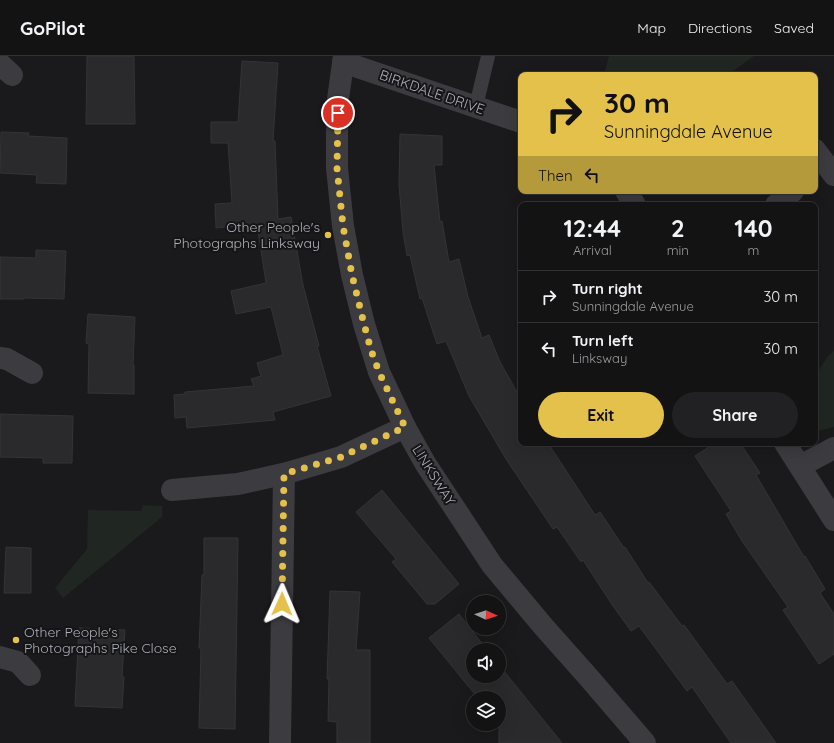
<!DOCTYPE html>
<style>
:root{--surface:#141314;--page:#212022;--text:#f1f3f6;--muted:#9d9ea0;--line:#333234;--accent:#e3c14a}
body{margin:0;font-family:Quicksand,sans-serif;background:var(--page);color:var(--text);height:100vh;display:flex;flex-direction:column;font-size:15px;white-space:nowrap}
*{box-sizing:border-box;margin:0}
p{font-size:13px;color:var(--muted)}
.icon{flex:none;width:22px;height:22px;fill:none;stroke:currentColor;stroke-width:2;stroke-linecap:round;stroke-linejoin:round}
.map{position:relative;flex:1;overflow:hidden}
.drawer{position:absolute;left:518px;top:146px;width:300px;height:244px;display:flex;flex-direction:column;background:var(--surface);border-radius:8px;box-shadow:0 4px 16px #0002,0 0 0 1px var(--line)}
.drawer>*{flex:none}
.top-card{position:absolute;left:518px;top:16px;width:300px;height:122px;border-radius:8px;box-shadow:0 4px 16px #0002,0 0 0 1px var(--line);background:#e3c14a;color:#111;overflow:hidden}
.needle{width:26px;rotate:93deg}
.tools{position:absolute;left:466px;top:539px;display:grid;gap:8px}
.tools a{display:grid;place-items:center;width:40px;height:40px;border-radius:50%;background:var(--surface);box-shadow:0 4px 16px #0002,0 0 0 1px var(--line);font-size:20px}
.pin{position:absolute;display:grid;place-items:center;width:34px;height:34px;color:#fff;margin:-17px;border:2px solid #fff;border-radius:50%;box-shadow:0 1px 4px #0007}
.me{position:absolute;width:44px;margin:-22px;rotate:1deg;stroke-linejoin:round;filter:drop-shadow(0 0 3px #0008)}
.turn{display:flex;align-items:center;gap:14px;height:84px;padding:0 20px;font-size:18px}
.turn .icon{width:52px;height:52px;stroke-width:2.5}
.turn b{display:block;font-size:28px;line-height:34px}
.then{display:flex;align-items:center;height:38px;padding:0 20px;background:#0003;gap:8px;font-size:15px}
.eta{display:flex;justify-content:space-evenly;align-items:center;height:68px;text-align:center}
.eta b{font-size:24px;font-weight:700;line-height:28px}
.button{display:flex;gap:8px;margin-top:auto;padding:8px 20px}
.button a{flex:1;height:46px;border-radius:24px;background:var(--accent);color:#111;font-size:16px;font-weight:700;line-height:46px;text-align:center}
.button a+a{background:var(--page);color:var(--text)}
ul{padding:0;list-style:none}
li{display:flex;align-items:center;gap:12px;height:52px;padding:0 20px;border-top:1px solid var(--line)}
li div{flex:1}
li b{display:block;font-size:15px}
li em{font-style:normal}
header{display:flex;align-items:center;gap:24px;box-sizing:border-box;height:56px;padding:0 20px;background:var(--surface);border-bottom:1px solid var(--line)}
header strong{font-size:19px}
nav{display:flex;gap:22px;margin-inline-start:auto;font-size:14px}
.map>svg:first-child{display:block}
.green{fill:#202621}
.building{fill:#2a2a2c;stroke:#343437}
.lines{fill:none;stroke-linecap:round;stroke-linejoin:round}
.service{stroke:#3b3b40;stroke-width:14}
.minor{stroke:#3b3b40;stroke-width:22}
.tertiary{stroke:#3b3b40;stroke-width:22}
.route{stroke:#e3c14a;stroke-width:7;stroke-dasharray:0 12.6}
.poi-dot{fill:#e3c14a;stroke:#151416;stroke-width:1.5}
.labels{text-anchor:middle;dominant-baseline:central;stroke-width:4;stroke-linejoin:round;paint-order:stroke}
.street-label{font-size:14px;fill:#adafba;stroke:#151416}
.poi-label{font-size:14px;fill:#adafba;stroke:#151416;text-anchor:end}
</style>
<header>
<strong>GoPilot</strong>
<nav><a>Map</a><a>Directions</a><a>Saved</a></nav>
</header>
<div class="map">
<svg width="834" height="687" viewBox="0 0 834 687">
<rect width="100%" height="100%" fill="#1a191b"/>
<g class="green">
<path d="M 609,0 L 754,0 L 732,16 L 734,19 L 604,19 Z"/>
<path d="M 834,295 L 834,371 L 818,375 L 815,375 L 815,320 L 828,300 Z"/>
<path d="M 143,449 L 162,450 L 162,461 L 63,542 L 55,532 L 87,493 L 88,454 L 141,455 Z"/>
</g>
<g class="building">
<path d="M 87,0 L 134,0 L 135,68 L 86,68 Z"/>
<path d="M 242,5 L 278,7 L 273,85 L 275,85 L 278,163 L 291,161 L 303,229 L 319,290 L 317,290 L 331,340 L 273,356 L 275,364 L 187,372 L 186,361 L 175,362 L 174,339 L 185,338 L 185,336 L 254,330 L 251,323 L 261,320 L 257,307 L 283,299 L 271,251 L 236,258 L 231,235 L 266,227 L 257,168 L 216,172 L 215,148 L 232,147 L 228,87 L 211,87 L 211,66 L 238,66 Z"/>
<path d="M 1,76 L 29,77 L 28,80 L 67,82 L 66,128 L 36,127 L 37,119 L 0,117 Z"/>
<path d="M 400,78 L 442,80 L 442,109 L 434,109 L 440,166 L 442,165 L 449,206 L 459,203 L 468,241 L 482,282 L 489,279 L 500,306 L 521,343 L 521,387 L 548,387 L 595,459 L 600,456 L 624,492 L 625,491 L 648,527 L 649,526 L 682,570 L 684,569 L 727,628 L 732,625 L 776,687 L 731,687 L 692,631 L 687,635 L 639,570 L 631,575 L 611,547 L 583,504 L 581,506 L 557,471 L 553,473 L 506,403 L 469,340 L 446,285 L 437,288 L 422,242 L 420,243 L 410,199 L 407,200 L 403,176 L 399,129 Z"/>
<path d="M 36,194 L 66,195 L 64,243 L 24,242 L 24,243 L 0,243 L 0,201 L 36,202 Z"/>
<path d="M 88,258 L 135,261 L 133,309 L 134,309 L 134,338 L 88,337 L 89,288 L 86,287 Z"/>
<path d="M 0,358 L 73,360 L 72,407 L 43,407 L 43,402 L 0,401 Z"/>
<path d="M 715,387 L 740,387 L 760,417 L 756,419 L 804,501 L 805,500 L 825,533 L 820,537 L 834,558 L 834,598 L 819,608 L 783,554 L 788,551 L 742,485 L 726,458 L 731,455 L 695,400 Z"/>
<path d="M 382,434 L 459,528 L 435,548 L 427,548 L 392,506 L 396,503 L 356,456 Z"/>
<path d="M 204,482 L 238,482 L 235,673 L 199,672 L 201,592 L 199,592 L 202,519 L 204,519 Z"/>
<path d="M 6,491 L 31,492 L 31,537 L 4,537 Z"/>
<path d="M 330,535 L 360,536 L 356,594 L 370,594 L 370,687 L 337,687 L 337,666 L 328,665 L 329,623 L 327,623 Z"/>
<path d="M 459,558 L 487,594 L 473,594 L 473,620 L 499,620 L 499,609 L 562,687 L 499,687 L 499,642 L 478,642 L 429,582 Z"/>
<path d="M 79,572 L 125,574 L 122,621 L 124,621 L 122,652 L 75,650 Z"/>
</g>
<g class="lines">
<path class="service" d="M 476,50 L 488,0"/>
<g class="minor">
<path d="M 343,6 L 521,66"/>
<path d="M 0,8 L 12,19"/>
<path d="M 815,94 L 834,119"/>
<path d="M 626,135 L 635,149"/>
<path d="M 776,149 L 793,135"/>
<path d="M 0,302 L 7,303 L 32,317"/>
<path d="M 785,387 L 834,464"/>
<path d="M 800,410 L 834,392"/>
<path d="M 172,434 L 238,428 L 287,417 L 341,401 L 405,371"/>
<path d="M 0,601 L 18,606 L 30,619"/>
<path d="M 280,687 L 284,418"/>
</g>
<path class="tertiary" d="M 344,0 L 338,43 L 337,78 L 337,112 L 343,170 L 352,219 L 364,268 L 379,316 L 405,371 L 425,407 L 492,509 L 543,570 L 590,623 L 645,687"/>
</g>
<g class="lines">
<path class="route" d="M 282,548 L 284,418 L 341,401 L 405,371 L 379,316 L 371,294 L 364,268 L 352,219 L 343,170 L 337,112 L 338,57"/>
</g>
<g class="poi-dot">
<circle cx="328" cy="179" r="4"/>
<circle cx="16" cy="584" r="4"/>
</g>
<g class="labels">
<g class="street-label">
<text transform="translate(432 36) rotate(19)">BIRKDALE DRIVE</text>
<text transform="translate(434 419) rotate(58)">LINKSWAY</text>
</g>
<g class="poi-label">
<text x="320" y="171">Other People's<tspan x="320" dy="16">Photographs Linksway</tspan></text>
<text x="24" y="576" text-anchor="start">Other People's<tspan x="24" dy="16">Photographs Pike Close</tspan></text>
</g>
</g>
</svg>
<div class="tools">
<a><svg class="needle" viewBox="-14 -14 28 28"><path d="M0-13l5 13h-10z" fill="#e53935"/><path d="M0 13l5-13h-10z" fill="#9d9ea0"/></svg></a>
<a><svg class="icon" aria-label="sound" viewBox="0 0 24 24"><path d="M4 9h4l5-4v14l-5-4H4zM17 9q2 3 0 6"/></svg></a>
<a><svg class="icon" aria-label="layers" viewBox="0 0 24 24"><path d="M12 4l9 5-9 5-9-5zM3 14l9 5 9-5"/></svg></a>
</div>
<div class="pin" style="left:338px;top:57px;background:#d93025"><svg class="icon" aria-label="arrive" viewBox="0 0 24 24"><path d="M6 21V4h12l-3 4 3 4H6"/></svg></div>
<svg class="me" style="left:282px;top:548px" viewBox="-20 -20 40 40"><path d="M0-17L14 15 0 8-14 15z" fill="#e3c14a" stroke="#fff" stroke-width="4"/></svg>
<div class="top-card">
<div class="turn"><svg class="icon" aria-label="right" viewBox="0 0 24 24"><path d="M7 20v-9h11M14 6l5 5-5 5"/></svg><div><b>30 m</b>Sunningdale Avenue</div></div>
<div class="then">Then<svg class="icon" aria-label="left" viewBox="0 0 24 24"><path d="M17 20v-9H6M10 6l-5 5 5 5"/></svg></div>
</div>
<section class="drawer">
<div class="eta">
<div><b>12:44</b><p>Arrival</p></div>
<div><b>2</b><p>min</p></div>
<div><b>140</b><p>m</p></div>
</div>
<ul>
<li><svg class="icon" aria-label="right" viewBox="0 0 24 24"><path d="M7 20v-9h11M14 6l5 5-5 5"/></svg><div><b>Turn right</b><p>Sunningdale Avenue</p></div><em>30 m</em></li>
<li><svg class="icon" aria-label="left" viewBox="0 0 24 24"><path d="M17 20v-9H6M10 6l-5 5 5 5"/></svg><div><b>Turn left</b><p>Linksway</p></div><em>30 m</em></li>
</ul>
<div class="button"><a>Exit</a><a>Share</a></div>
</section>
</div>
